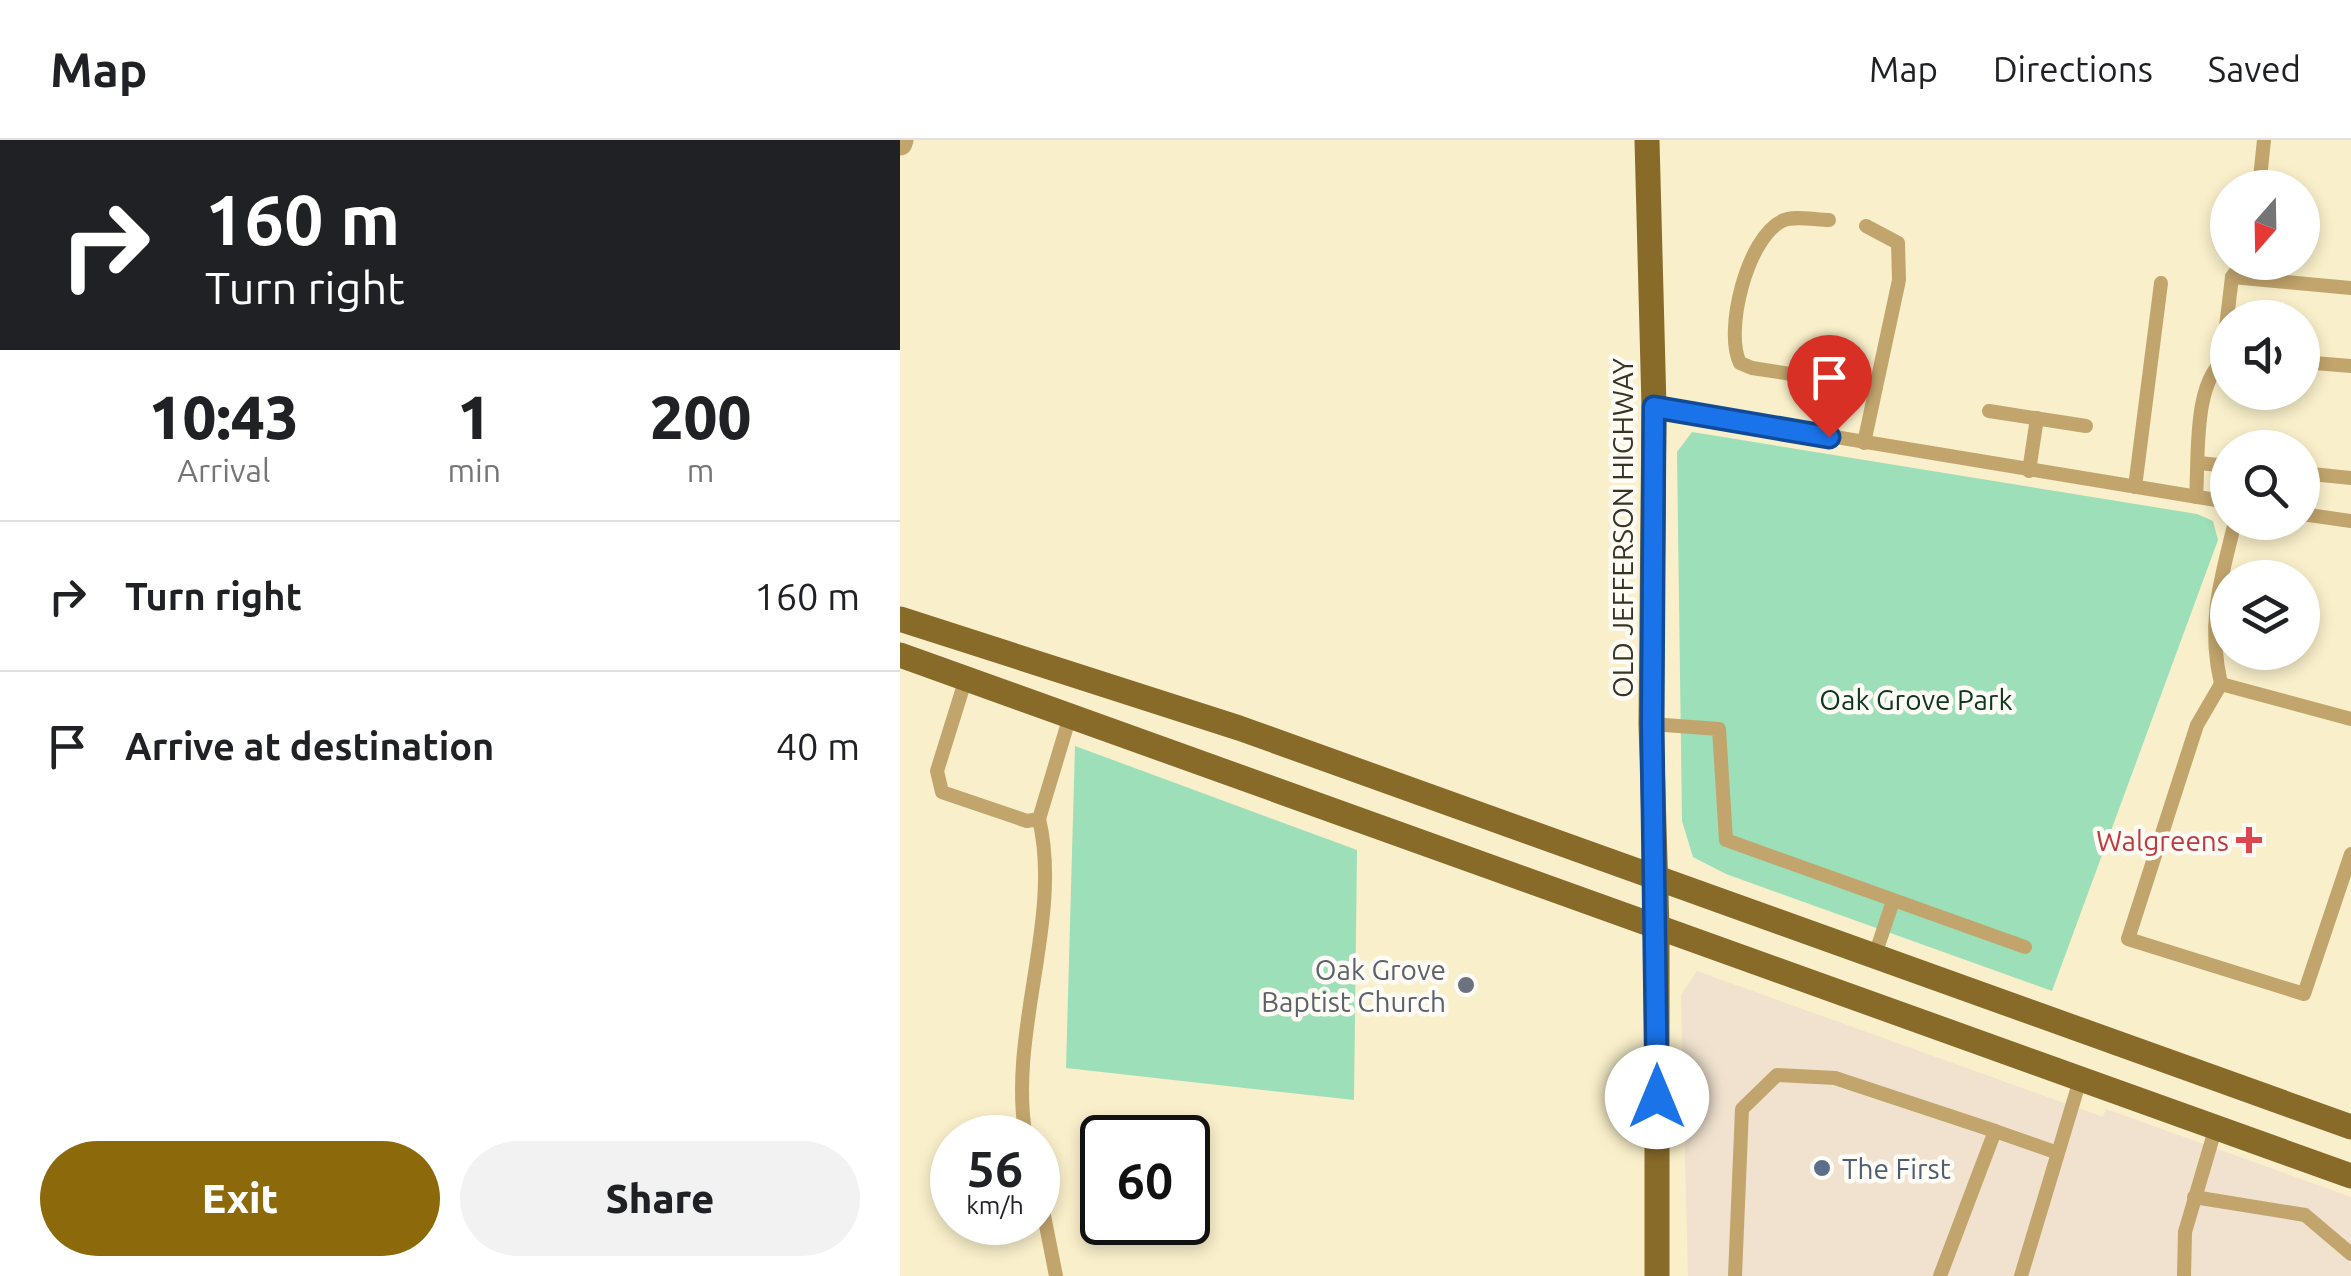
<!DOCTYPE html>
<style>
:root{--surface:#fff;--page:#f2f2f2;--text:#202124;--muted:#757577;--line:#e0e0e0;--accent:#8c690b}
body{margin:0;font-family:Ubuntu,sans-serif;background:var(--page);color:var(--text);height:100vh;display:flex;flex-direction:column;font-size:38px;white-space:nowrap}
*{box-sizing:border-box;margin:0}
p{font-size:32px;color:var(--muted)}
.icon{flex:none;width:55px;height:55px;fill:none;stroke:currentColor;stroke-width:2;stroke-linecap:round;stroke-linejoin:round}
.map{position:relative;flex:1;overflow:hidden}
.panel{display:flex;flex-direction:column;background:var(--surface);width:900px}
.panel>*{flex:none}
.banner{background:#202124;color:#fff;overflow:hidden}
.needle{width:65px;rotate:200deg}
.buttons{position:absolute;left:1310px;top:30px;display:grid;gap:20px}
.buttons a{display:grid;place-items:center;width:110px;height:110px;border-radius:50%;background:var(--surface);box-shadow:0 5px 15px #0003;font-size:50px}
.speed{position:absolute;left:30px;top:975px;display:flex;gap:20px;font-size:50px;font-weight:700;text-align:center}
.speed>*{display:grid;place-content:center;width:130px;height:130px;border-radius:50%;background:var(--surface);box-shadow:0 5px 15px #0003;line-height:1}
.speed small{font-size:25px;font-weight:400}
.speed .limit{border:5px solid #111;border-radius:15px;background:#fff;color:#111}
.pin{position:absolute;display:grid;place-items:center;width:85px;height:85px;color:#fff;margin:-102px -42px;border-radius:50% 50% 50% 0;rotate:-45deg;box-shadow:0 0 10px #0007}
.pin .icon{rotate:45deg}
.me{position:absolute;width:110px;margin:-55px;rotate:0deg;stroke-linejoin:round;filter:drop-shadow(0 0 8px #0008)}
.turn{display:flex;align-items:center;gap:35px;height:210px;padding:0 40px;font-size:45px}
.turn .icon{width:130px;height:130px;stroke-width:2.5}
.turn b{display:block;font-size:70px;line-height:85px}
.eta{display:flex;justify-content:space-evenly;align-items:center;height:170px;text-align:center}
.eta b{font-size:60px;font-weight:800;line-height:70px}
.button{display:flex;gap:20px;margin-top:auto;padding:20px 40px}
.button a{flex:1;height:115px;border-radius:60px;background:var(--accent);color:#fff;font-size:40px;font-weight:800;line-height:115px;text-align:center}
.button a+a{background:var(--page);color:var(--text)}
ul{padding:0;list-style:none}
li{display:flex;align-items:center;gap:30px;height:150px;padding:0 40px;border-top:2px solid var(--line)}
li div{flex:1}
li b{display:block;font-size:38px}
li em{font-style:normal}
header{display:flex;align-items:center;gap:60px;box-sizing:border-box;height:140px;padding:0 50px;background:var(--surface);border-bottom:2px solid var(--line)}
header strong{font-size:48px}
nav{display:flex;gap:55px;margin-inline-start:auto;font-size:35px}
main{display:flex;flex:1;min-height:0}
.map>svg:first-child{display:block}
.commercial{fill:#f0e2cf}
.green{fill:#9ddfb9}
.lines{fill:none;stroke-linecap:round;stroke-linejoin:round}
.service{stroke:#c2a56d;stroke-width:14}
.minor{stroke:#c2a56d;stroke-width:25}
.primary{stroke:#896b29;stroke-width:25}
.route-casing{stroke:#114b97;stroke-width:25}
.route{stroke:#1a73e8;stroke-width:18}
.health-dot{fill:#e0444e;stroke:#fefcf4;stroke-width:4}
.worship-dot{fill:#6b7280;stroke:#fefcf4;stroke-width:4}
.service-dot{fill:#5c6f8a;stroke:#fefcf4;stroke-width:4}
.labels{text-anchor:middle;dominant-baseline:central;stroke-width:9;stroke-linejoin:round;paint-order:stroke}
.street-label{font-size:28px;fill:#383425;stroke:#fefcf4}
.park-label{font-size:28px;fill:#0a3622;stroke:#fefcf4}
.health-label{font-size:28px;fill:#be3a42;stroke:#fefcf4;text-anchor:end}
.worship-label{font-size:28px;fill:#5b616d;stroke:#fefcf4;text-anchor:end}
.service-label{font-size:28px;fill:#4e5e75;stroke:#fefcf4;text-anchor:start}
</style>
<header>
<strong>Map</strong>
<nav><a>Map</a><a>Directions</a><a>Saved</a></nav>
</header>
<main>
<section class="panel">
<div class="banner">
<div class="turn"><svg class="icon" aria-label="right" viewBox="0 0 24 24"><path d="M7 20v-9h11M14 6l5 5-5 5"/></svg><div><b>160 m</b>Turn right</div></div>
</div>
<div class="eta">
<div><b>10:43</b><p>Arrival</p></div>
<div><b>1</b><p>min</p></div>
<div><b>200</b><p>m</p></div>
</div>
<ul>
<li><svg class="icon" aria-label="right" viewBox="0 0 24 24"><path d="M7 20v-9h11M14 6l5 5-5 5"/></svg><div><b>Turn right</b></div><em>160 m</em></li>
<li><svg class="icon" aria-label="arrive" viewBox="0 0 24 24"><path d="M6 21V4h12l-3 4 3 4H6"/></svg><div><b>Arrive at destination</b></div><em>40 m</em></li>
</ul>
<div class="button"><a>Exit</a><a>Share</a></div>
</section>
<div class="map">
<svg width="1451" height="1136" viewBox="0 0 1451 1136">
<rect width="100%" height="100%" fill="#f9efca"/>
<path class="commercial" d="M 797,831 L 1203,977 L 1206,969 L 1451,1057 L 1451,1136 L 788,1136 L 781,855 Z"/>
<g class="green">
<path d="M 792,292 L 1297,374 L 1313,381 L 1318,400 L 1152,851 L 826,734 L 793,717 L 782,681 L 777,312 Z"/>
<path d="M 175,606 L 457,710 L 454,960 L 166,928 Z"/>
</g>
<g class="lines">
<g class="service">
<path d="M 1359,48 L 1364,0"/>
<path d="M 929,80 C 915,80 893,75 882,81 C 847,98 824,191 840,223 L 852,228 L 976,247"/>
<path d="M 1332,137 L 1451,148"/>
<path d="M 1322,220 L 1332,137 L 1343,122"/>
<path d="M 1402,222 L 1451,226"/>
<path d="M 754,267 L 1328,362"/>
<path d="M 1089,271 L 1186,286"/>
<path d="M 964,303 L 999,140 L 998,103 L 966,86"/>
<path d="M 1299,323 L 1328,326"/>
<path d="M 1129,331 L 1137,278"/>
<path d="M 1402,333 L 1451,338"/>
<path d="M 1235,347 L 1261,143"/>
<path d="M 1296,357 C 1299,321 1292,237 1328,218"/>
<path d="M 1402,374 L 1451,381"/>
<path d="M 66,538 L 37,631 L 42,652 L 127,681 L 139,679 L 170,576"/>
<path d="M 1321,544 C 1307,483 1320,442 1335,382"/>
<path d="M 1451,579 L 1321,544 L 1297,585 L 1228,799 L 1404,854 L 1451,714"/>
<path d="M 751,584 L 819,589 L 826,700 L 1125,807"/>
<path d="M 975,815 L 993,761"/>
<path d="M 126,998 C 107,894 163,779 139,679"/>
<path d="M 138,1045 L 156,1136"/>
<path d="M 1294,1057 L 1405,1075 L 1451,1114"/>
<path d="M 835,1136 L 842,969 L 877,935 L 935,938 L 1095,991"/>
<path d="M 1040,1136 L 1095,991 L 1155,1012"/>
<path d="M 1121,1136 L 1180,940"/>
<path d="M 1284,1136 L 1285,1092 L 1315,990"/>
</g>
<path class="minor" d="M 0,3 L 1,0"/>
<g class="primary">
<path d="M 747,0 L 754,267 L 751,584 L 757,788 L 757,1136"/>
<path d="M 0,479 L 339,588 L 1451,987"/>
<path d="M 0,515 L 1451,1036"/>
</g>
</g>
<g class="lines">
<g class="route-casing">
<path id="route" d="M 757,957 L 752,584 L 754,267 L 929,297"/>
</g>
<use href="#route" class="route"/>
</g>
<path class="health-dot" d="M1344 685h10v10h10v10h-10v10h-10v-10h-10v-10h10z"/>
<circle class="worship-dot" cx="566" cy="845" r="10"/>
<circle class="service-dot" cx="922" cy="1028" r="10"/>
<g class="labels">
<g class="street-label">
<text transform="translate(722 388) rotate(-90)">OLD JEFFERSON HIGHWAY</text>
</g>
<g class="park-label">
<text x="1016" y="559">Oak Grove Park</text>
</g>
<g class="health-label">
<text x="1329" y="700">Walgreens</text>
</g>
<g class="worship-label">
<text x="546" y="829">Oak Grove<tspan x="546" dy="32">Baptist Church</tspan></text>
</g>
<g class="service-label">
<text x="942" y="1028">The First</text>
</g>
</g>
</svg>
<div class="buttons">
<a><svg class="needle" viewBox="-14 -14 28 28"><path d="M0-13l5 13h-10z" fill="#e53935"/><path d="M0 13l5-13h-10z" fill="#757577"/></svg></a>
<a><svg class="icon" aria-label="sound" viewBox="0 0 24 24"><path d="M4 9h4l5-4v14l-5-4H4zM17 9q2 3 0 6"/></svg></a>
<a><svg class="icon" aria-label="search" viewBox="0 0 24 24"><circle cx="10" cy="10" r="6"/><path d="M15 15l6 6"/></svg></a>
<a><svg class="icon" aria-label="layers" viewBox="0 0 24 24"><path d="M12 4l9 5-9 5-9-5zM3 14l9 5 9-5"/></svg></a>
</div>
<div class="speed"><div>56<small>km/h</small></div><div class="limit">60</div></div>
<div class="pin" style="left:929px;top:297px;background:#d93025"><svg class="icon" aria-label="arrive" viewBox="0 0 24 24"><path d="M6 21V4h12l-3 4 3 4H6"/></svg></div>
<svg class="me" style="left:757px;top:957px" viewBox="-20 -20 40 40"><circle r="19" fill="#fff"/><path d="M0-13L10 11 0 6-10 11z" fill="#1a73e8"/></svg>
</div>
</main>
